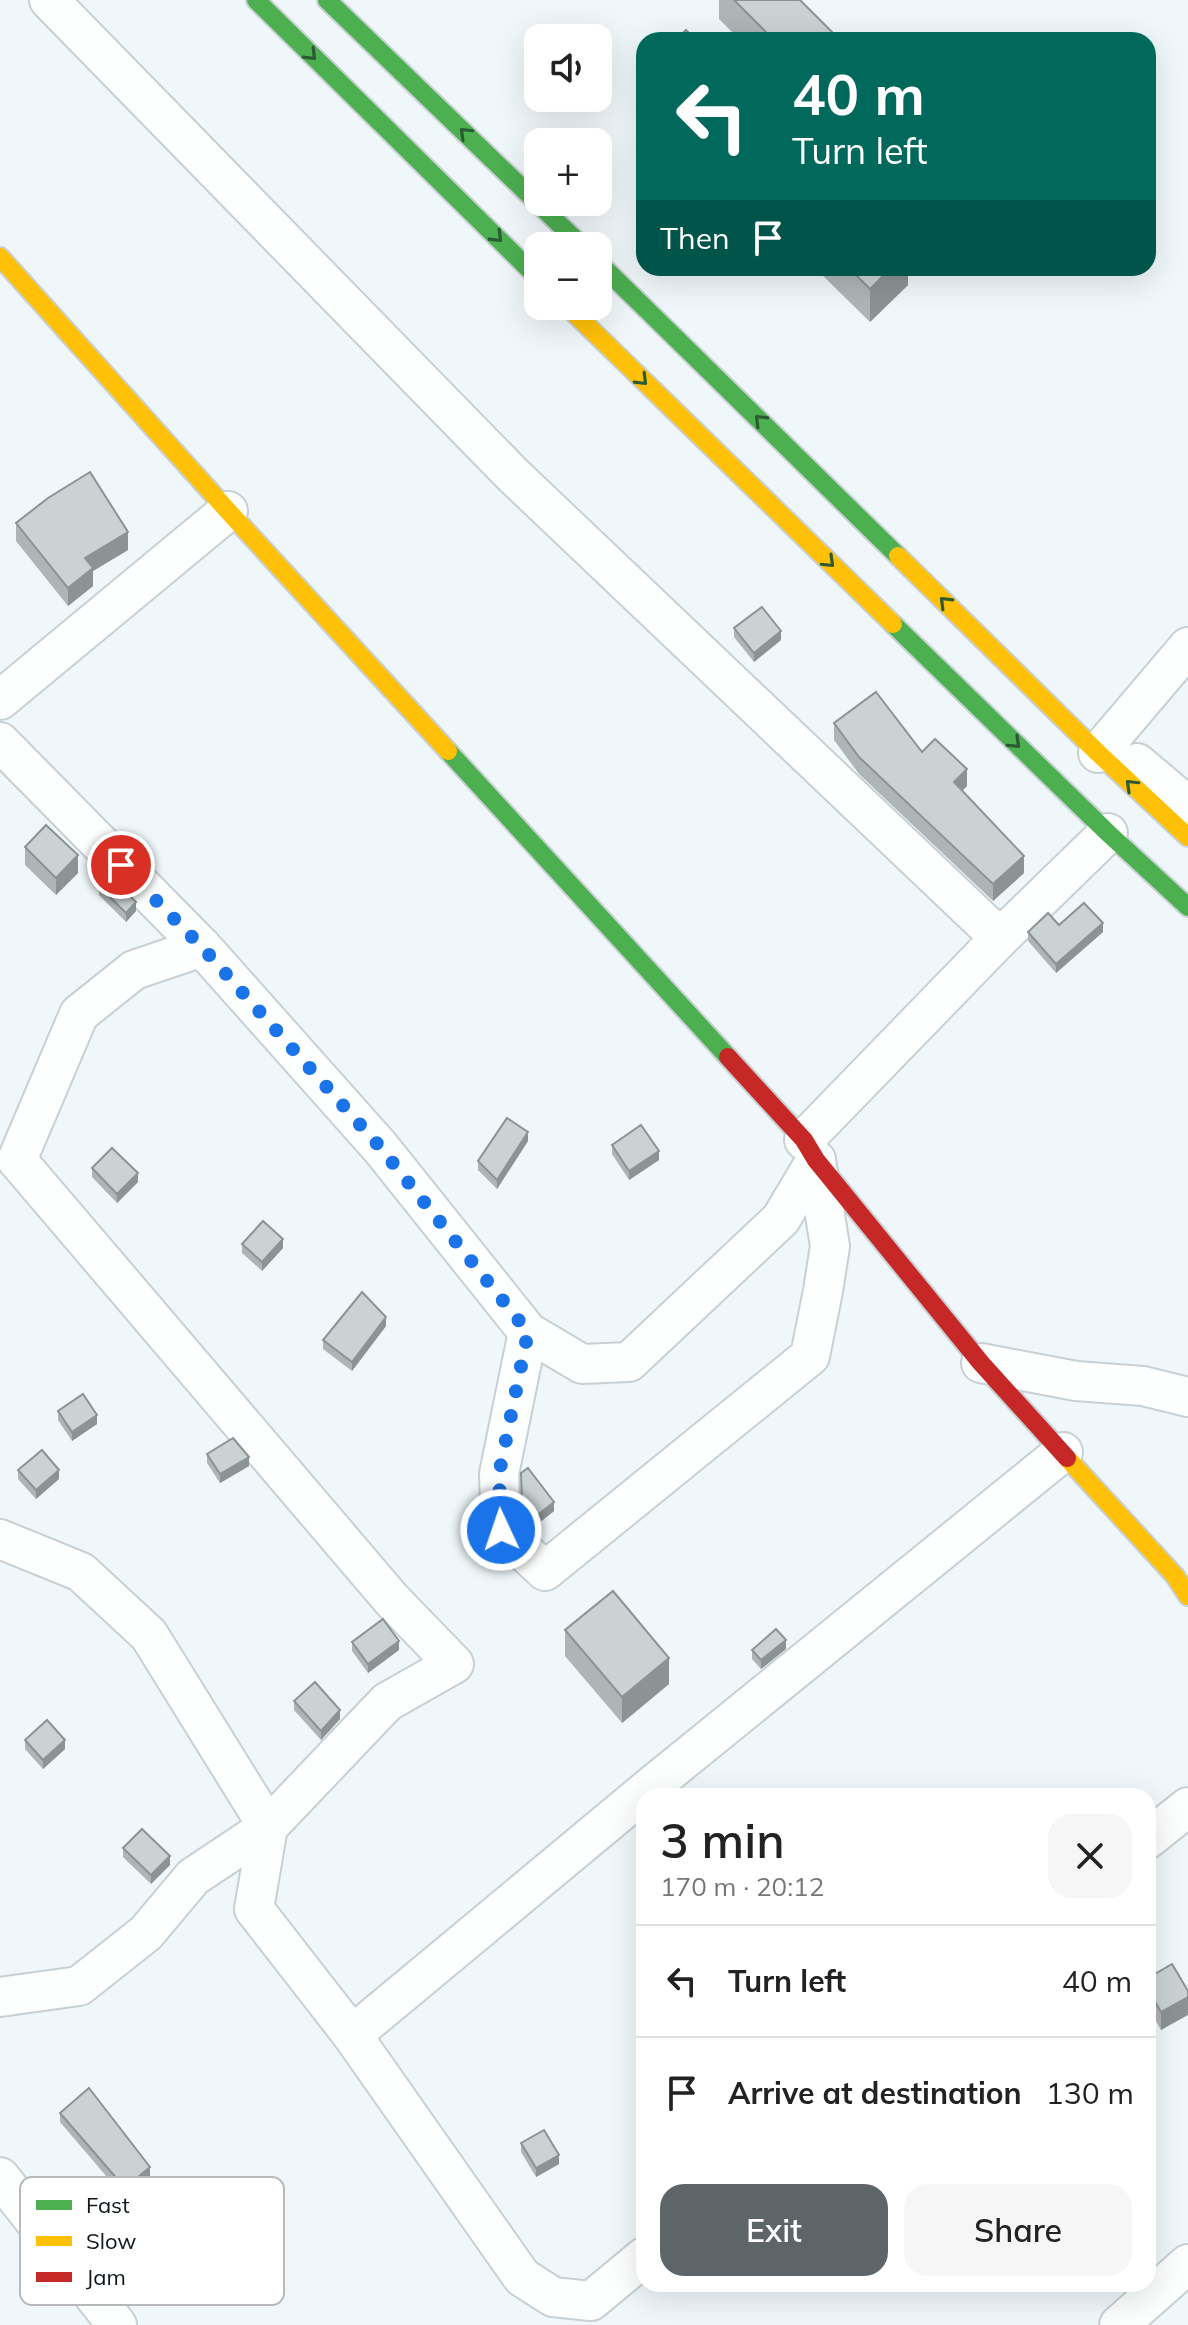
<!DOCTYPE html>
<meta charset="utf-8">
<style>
:root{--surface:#fff;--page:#f6f6f6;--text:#222;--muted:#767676;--line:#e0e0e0;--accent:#5d6568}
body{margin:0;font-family:Mulish,sans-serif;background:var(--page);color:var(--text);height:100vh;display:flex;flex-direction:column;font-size:30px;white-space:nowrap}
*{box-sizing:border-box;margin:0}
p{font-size:26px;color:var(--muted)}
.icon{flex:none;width:44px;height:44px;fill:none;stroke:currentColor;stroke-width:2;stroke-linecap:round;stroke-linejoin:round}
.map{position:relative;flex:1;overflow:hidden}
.sheet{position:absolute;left:636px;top:1788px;width:520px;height:504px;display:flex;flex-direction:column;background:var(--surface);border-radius:24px;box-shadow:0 8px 32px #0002}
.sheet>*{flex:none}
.banner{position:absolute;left:636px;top:32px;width:520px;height:244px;border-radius:24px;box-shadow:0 8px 32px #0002;background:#00695c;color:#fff;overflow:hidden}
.fabs{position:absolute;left:524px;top:24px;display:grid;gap:16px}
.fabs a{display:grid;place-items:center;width:88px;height:88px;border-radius:16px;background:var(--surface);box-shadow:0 8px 32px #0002;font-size:40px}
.pin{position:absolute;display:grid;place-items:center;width:68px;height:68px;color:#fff;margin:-34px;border:4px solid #fff;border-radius:50%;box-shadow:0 2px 8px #0007}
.me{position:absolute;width:88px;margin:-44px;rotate:357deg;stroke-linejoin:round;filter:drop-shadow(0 0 6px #0008)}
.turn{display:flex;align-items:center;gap:28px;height:168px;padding:0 24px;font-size:36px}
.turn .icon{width:104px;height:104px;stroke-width:2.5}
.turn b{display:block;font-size:56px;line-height:68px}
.then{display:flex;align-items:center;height:76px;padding:0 24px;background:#0003;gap:16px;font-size:30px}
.round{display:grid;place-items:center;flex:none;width:84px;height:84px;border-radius:24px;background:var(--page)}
.summary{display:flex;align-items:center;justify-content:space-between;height:136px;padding:0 24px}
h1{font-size:48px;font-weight:600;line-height:60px}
.action{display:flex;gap:16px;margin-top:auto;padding:16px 24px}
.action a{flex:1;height:92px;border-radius:24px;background:var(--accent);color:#fff;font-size:32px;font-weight:600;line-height:92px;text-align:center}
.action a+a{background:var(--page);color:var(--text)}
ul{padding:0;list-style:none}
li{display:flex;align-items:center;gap:24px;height:112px;padding:0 24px;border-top:2px solid var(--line)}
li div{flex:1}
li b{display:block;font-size:30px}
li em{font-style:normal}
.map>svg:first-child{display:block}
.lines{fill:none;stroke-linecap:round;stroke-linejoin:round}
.street-casing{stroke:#c8d0d4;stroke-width:42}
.fast-casing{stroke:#c8d0d4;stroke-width:22}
.slow-casing{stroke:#c8d0d4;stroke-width:22}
.jam-casing{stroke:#c8d0d4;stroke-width:22}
.street{stroke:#fdfefe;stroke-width:38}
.fast{stroke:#4caf50;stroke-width:18}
.slow{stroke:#ffc107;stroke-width:18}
.jam{stroke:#c62828;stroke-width:18}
.wall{fill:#aeb5b6}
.shaded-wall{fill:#8d9394}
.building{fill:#cad2d4;stroke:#8d9394;stroke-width:2}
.oneway{stroke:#2a5b32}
.route{stroke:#1a73e8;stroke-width:14;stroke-dasharray:0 25.2}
.key{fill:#fff;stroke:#b7b9ba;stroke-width:2}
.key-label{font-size:22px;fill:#0e161a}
</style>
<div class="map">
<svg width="1188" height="2325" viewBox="0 0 1188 2325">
<rect width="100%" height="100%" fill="#eff7fa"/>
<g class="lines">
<g class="street-casing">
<g id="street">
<path d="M 49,0 L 513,475 L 1000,938"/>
<path d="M 0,700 L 228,511"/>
<path d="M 0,742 L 202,947 L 380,1147 L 528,1332 L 582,1364 L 629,1362 L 781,1219 L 816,1160"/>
<path d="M 1098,753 L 1188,647"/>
<path d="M 1137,763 L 1188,806"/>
<path d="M 804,1140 L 1000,938 L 1108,833"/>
<path d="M 17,1160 L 79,1014 L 134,970 L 202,947"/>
<path d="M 528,1332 L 499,1474 L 501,1530 L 545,1571 L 810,1356 L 823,1291 L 830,1246 L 816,1160"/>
<path d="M 981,1363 L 1076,1381 L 1143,1386 L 1188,1397"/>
<path d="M 0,1539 L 81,1572 L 149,1635 L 268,1827 L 254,1909 L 352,2035 L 522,2277 L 553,2297 L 591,2301 L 644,2257"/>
<path d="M 1148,1839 L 1188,1807"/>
<path d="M 0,1997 L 79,1986 L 146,1933 L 193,1877 L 268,1827 L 387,1702 L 454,1664 L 392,1600 L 17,1160"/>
<path d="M 352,2035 L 654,1784 L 1063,1452"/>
<path d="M 0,2177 L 117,2325"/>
<path d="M 1119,2325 L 1188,2264"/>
</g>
</g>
<g class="fast-casing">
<g id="fast">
<path d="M 256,0 L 538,278"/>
<path d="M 327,0 L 582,246"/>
<path d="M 598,262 L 898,556"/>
<path d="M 893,624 L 1108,833 L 1188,907"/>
<path d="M 448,751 L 728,1057"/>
</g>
</g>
<g class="slow-casing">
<g id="slow">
<path d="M 0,257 L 228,511 L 448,751"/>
<path d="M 567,306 L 893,624"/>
<path d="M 898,556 L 1098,753 L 1188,837"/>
<path d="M 1067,1458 L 1175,1576 L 1188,1596"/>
</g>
</g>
<g class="jam-casing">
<path id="jam" d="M 728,1057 L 804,1140 L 816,1160 L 981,1363 L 1067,1458"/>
</g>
<use href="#street" class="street"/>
<use href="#fast" class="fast"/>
<use href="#slow" class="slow"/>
<use href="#jam" class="jam"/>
</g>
<g class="wall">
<path d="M 719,0 L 800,0 L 840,40 L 740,40 L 719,19 Z"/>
<path d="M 815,268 L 908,268 L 908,285 L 870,322 Z"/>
<path d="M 16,523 L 128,550 L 93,571 L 93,586 L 68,606 L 16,541 Z"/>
<path d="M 734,628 L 781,640 L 754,662 L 734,637 Z"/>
<path d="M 834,723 L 967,786 L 962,791 L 1024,873 L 993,901 L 859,774 L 834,740 Z"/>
<path d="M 25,847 L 78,873 L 56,895 L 25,865 Z"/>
<path d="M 99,886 L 136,911 L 126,922 L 99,895 Z"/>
<path d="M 1059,925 L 1103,932 L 1056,973 L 1028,941 L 1028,932 Z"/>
<path d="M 528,1141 L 497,1189 L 478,1170 L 478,1161 Z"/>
<path d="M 612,1145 L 659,1160 L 629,1180 L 612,1154 Z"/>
<path d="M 92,1168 L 138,1182 L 117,1203 L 92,1177 Z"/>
<path d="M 242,1244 L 283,1248 L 262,1271 L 242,1253 Z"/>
<path d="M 386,1326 L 352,1371 L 323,1349 L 323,1340 Z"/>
<path d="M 58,1411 L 97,1424 L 72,1441 L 58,1420 Z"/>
<path d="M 207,1454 L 249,1466 L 220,1483 L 207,1463 Z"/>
<path d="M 18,1470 L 59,1479 L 36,1499 L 18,1479 Z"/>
<path d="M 521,1473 L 554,1511 L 535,1526 L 522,1511 Z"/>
<path d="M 565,1630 L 669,1684 L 622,1723 L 565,1656 Z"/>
<path d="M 352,1642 L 399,1650 L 368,1673 L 352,1651 Z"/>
<path d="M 786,1649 L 761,1669 L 752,1659 L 752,1650 Z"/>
<path d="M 294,1701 L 340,1719 L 321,1740 L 294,1710 Z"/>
<path d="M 25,1740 L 65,1749 L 43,1769 L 25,1749 Z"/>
<path d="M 123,1848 L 170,1865 L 151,1884 L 123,1857 Z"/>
<path d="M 1172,1964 L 1161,2030 L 1148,2007 L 1148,1978 Z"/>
<path d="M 60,2113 L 150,2176 L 125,2198 L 60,2122 Z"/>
<path d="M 521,2143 L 559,2164 L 536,2177 L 521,2152 Z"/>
</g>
<g class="shaded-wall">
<path d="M 891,268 L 908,268 L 908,285 L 870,322 L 870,289 Z"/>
<path d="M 128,532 L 128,550 L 93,571 L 93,586 L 68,606 L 68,588 L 85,558 Z"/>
<path d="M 781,631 L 781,640 L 754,662 L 754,653 Z"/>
<path d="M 967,769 L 967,786 L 954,799 L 954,782 Z"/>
<path d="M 78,855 L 78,873 L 56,895 L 56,878 Z"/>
<path d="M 1024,856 L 1024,873 L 993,901 L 993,884 Z"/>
<path d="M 136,902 L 136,911 L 126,922 L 126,913 Z"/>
<path d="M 1103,923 L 1103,932 L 1056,973 L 1056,964 Z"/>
<path d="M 528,1132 L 528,1141 L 497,1189 L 497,1180 Z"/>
<path d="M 659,1151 L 659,1160 L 629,1180 L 629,1171 Z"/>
<path d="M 138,1173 L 138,1182 L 117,1203 L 117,1194 Z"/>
<path d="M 283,1239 L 283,1248 L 262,1271 L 262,1262 Z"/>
<path d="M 386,1317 L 386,1326 L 352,1371 L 352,1362 Z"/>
<path d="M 97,1415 L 97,1424 L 72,1441 L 72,1432 Z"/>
<path d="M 249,1457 L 249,1466 L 220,1483 L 220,1474 Z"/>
<path d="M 59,1470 L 59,1479 L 36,1499 L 36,1490 Z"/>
<path d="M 554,1502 L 554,1511 L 535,1526 L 535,1517 Z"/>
<path d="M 786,1640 L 786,1649 L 761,1669 L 761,1660 Z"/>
<path d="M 399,1641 L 399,1650 L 368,1673 L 368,1664 Z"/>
<path d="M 669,1658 L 669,1684 L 622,1723 L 622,1697 Z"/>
<path d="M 340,1710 L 340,1719 L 321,1740 L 321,1731 Z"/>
<path d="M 65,1740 L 65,1749 L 43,1769 L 43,1760 Z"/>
<path d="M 170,1856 L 170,1865 L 151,1884 L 151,1875 Z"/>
<path d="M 1188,1997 L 1188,2015 L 1161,2030 L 1161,2012 Z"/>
<path d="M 559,2155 L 559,2164 L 536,2177 L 536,2168 Z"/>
<path d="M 150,2167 L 150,2176 L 125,2198 L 125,2188 Z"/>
</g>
<g class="building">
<path d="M 734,0 L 800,0 L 840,40 L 774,40 Z"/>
<path d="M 686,30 L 696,40 L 676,40 Z"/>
<path d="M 849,268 L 891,268 L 870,289 Z"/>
<path d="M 90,472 L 128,532 L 85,558 L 93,568 L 68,588 L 16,523 L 48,498 Z"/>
<path d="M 762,607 L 781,631 L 754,653 L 734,628 Z"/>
<path d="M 876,692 L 922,752 L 935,739 L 967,769 L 954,782 L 1024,856 L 993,884 L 859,757 L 834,723 Z"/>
<path d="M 46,825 L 78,855 L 56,878 L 25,847 Z"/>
<path d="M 109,875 L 136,902 L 126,913 L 99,886 Z"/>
<path d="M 1084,903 L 1103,923 L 1056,964 L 1028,932 L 1048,913 L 1059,925 Z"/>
<path d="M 507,1118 L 528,1132 L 497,1180 L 478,1161 Z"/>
<path d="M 641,1125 L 659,1151 L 629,1171 L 612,1145 Z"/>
<path d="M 112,1148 L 138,1173 L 117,1194 L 92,1168 Z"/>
<path d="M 263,1221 L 283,1239 L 262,1262 L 242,1244 Z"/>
<path d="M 362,1292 L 386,1317 L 352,1362 L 323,1340 Z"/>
<path d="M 83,1394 L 97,1415 L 72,1432 L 58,1411 Z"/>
<path d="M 233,1438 L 249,1457 L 220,1474 L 207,1454 Z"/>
<path d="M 42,1450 L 59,1470 L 36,1490 L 18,1470 Z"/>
<path d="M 528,1468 L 554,1502 L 535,1517 L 522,1502 L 521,1473 Z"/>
<path d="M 613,1591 L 669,1658 L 622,1697 L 565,1630 Z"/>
<path d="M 383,1619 L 399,1641 L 368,1664 L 352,1642 Z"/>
<path d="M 776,1629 L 786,1640 L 761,1660 L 752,1650 Z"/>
<path d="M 315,1682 L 340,1710 L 321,1731 L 294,1701 Z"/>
<path d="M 47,1720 L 65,1740 L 43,1760 L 25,1740 Z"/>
<path d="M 142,1829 L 170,1856 L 151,1875 L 123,1848 Z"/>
<path d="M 1172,1964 L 1188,1991 L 1188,1997 L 1161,2012 L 1148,1989 L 1148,1978 Z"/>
<path d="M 89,2088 L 150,2167 L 125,2188 L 60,2113 Z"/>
<path d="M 544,2130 L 559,2155 L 536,2168 L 521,2143 Z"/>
</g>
<defs><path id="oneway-chevron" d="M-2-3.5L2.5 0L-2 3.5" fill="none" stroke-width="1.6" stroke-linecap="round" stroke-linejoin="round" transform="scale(2)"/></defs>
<g class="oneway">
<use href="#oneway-chevron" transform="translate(311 55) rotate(45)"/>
<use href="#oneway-chevron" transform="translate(465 133) rotate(-136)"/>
<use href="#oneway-chevron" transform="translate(497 237) rotate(45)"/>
<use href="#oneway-chevron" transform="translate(642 380) rotate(45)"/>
<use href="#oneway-chevron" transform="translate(760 420) rotate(-135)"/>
<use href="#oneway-chevron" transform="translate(829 562) rotate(44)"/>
<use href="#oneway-chevron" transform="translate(945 602) rotate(-135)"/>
<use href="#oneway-chevron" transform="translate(1015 743) rotate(44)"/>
<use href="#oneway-chevron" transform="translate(1131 785) rotate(-136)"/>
</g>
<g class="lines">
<path class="route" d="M 121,865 L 202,947 L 380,1147 L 528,1332 L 499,1474 L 501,1530"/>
</g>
<rect x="20" y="2177" width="264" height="128" rx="12" class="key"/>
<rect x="36" y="2200" width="36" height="10" fill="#4caf50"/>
<rect x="36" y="2236" width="36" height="10" fill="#ffc107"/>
<rect x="36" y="2272" width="36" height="10" fill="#c62828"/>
<g class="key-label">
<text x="86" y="2213">Fast</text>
<text x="86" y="2249">Slow</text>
<text x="86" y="2285">Jam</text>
</g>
</svg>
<div class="fabs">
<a><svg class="icon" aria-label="sound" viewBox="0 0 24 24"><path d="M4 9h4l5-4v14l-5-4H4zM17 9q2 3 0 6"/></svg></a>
<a>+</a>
<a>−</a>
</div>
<div class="pin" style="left:121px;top:865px;background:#d93025"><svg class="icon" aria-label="arrive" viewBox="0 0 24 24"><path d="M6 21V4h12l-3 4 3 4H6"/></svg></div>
<svg class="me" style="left:501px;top:1530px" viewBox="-20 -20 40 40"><circle r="17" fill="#1a73e8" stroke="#fff" stroke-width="3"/><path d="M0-11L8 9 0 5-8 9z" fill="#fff"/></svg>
<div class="banner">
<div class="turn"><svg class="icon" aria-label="left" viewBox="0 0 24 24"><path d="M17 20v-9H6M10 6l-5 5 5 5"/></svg><div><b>40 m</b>Turn left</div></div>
<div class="then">Then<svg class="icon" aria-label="arrive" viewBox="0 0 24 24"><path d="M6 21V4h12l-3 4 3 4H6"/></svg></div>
</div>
<section class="sheet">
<div class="summary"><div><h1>3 min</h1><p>170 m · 20:12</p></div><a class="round"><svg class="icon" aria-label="close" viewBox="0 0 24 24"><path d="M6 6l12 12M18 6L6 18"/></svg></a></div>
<ul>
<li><svg class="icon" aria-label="left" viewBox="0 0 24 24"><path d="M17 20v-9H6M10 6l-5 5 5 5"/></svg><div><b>Turn left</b></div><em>40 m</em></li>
<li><svg class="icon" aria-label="arrive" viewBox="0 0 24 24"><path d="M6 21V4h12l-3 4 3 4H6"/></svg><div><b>Arrive at destination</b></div><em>130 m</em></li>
</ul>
<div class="action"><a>Exit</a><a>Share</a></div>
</section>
</div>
